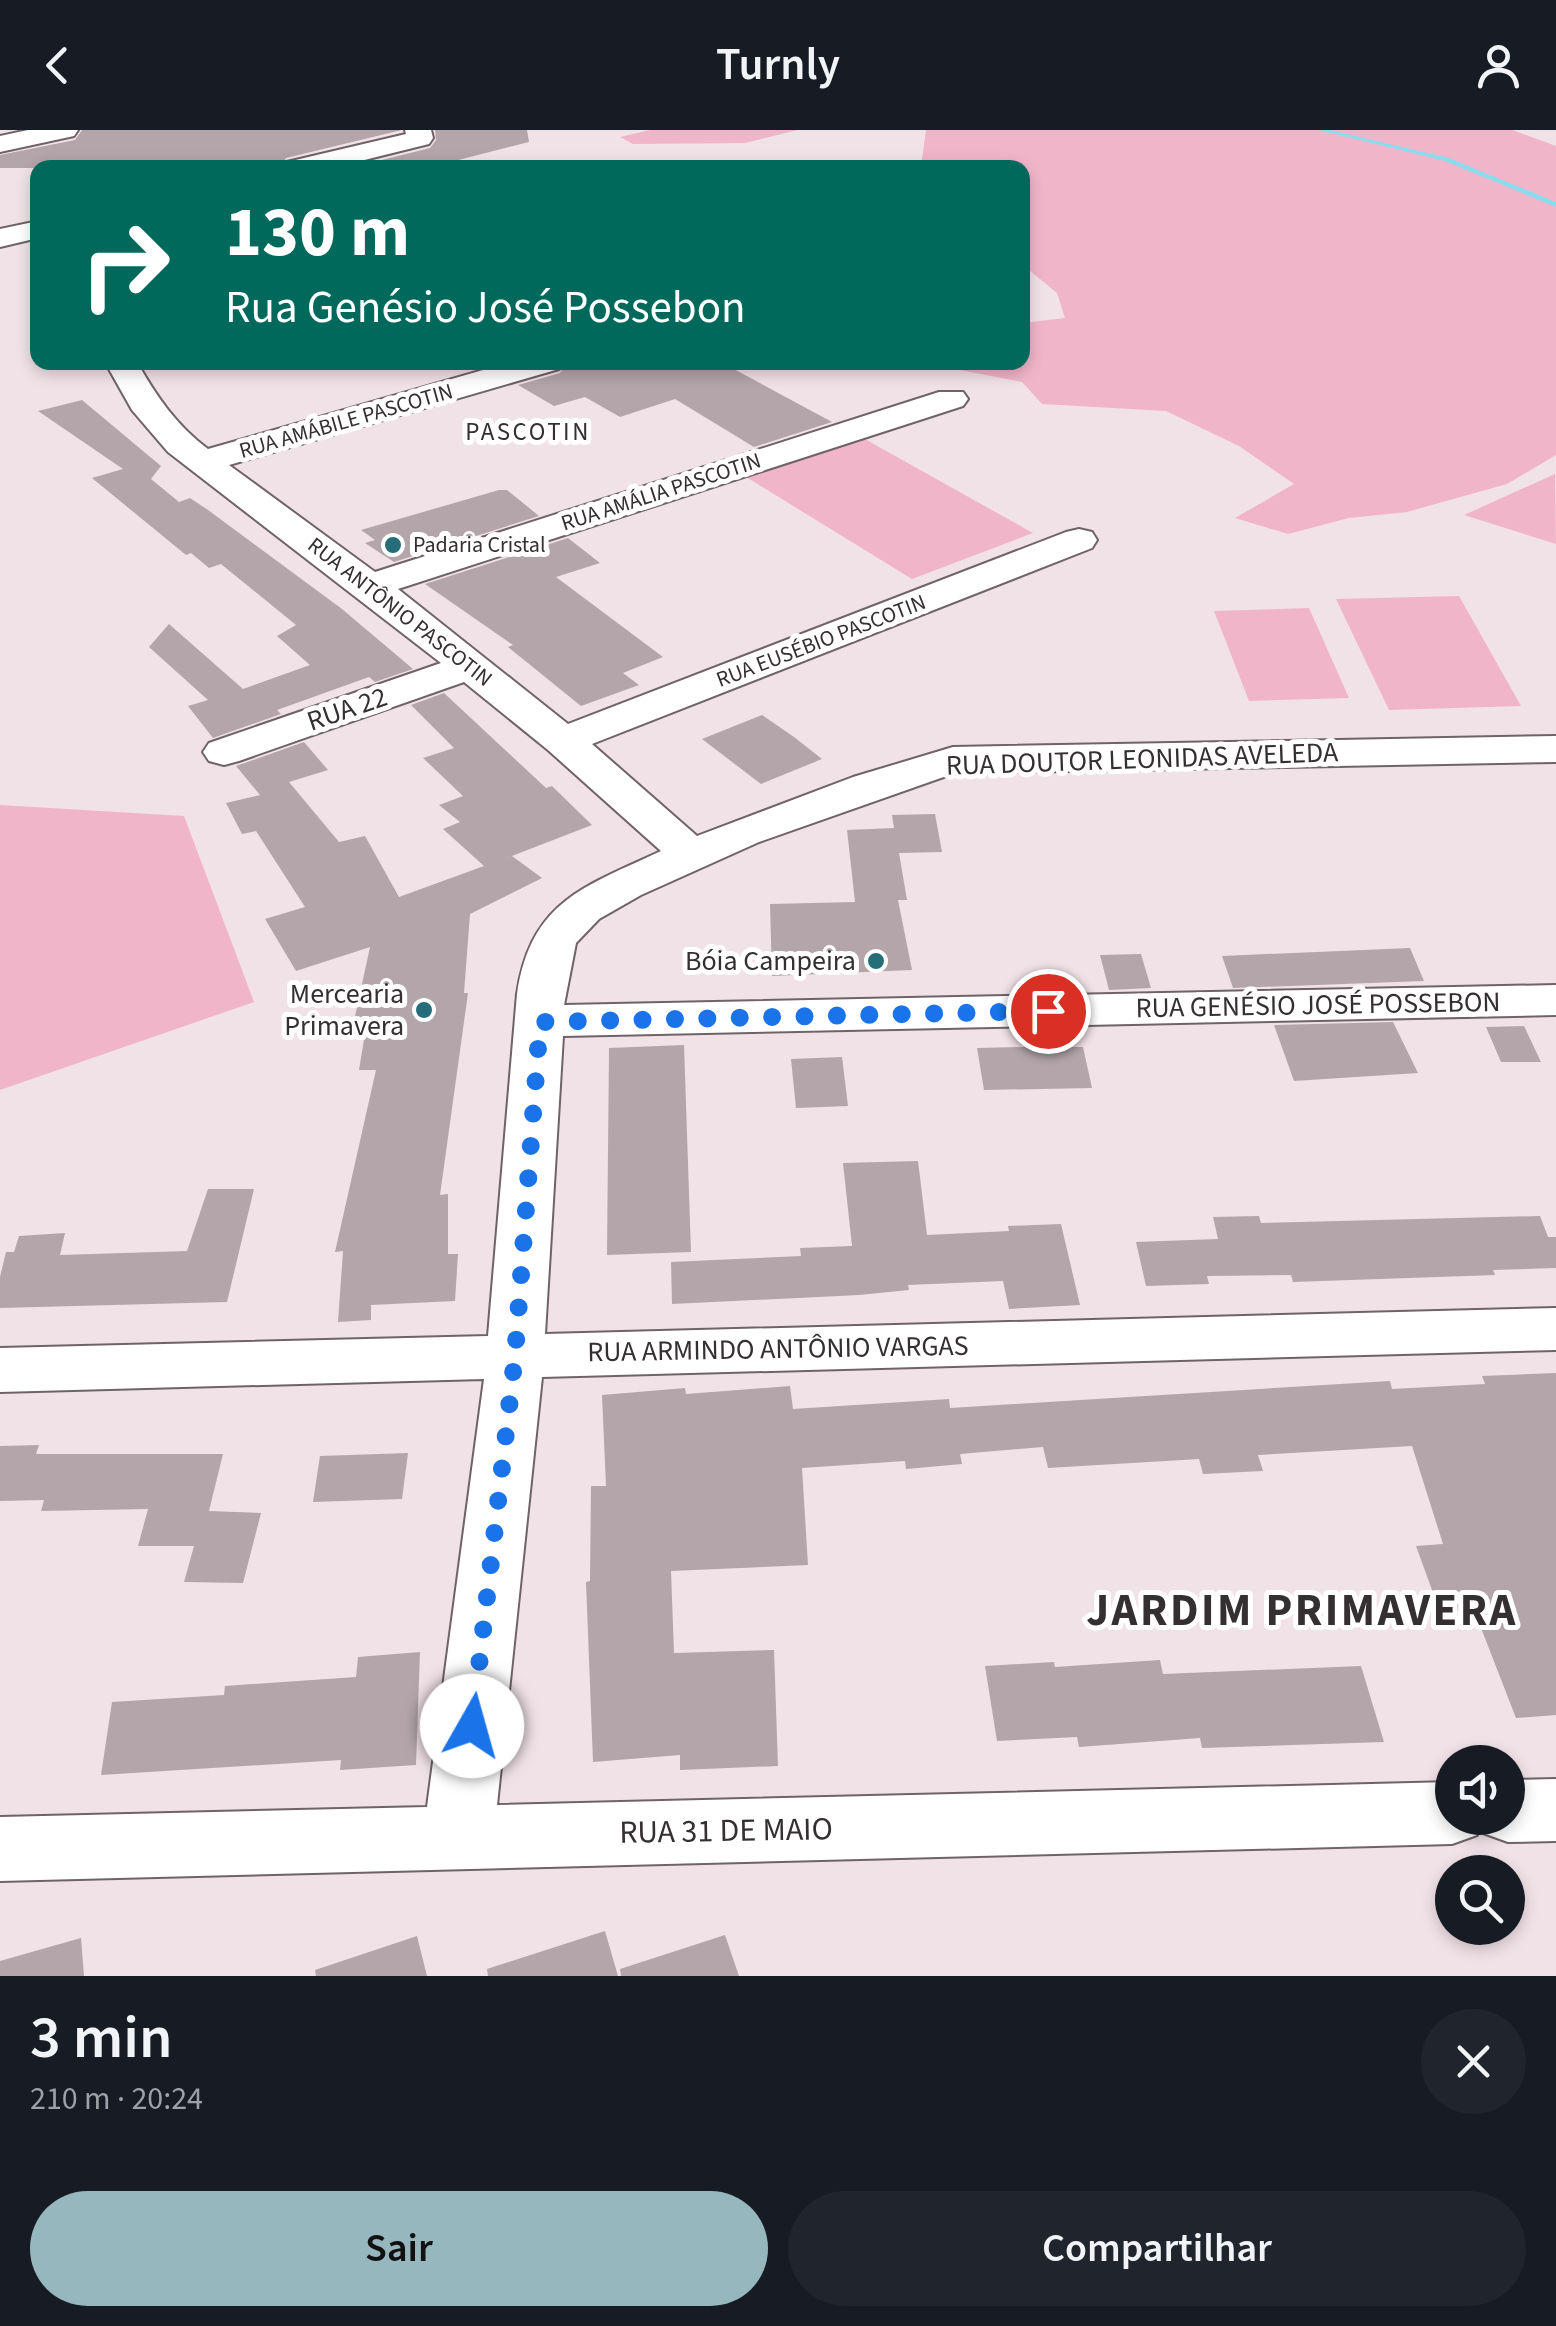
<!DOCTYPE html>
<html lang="pt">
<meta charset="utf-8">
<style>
:root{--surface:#171b24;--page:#20242c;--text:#f1f3f6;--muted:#9ea1a6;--accent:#96b7be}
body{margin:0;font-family:"Source Sans 3",sans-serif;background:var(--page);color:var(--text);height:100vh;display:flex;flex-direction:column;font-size:38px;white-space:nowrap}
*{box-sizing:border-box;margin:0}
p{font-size:32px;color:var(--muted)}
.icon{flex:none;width:55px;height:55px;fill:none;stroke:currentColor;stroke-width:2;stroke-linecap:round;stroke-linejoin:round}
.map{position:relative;height:1846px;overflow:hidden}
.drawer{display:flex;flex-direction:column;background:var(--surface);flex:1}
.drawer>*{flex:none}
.hud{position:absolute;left:30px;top:30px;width:1000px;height:210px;border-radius:20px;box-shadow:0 5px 15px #0003;background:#00695c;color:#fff;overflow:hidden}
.fabs{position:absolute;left:1435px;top:1615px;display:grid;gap:20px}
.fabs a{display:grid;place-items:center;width:90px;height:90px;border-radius:50%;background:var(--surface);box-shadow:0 5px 15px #0003;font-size:50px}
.pin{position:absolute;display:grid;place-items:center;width:85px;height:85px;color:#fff;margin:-42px;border:5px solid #fff;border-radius:50%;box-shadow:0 2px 10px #0007}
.me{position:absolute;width:110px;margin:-55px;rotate:7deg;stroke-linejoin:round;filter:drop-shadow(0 0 8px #0008)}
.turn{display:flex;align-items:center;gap:35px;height:210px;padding:0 30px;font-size:45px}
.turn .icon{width:130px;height:130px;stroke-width:2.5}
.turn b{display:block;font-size:70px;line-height:85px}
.round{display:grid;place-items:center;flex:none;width:105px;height:105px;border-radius:52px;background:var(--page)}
.head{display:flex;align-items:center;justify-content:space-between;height:170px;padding:0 30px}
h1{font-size:60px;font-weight:600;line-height:75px}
.button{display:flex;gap:20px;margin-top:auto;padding:20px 30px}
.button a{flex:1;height:115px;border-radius:60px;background:var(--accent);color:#111;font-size:40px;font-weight:600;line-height:115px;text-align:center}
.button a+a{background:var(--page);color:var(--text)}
header{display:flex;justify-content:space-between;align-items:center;height:130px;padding:0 30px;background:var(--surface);font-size:45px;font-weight:600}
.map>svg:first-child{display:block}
.green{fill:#f1b5c9}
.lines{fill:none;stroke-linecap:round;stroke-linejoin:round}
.stream{fill:#8bdced;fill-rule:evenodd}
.building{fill:#b3a5a9}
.minor-casing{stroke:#6f6367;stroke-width:4}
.minor{fill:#fff;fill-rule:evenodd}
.route{stroke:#1a73e8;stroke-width:18;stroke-dasharray:0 32.4}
.poi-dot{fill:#266d7a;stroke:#fff;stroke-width:4}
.labels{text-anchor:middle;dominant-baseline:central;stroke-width:10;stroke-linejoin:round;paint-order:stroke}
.far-street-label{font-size:22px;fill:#342f30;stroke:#fff}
.far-poi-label{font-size:22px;fill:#342f30;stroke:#fff;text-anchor:start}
.far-neighbourhood-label{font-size:25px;letter-spacing:2.5px;fill:#342f30;stroke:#fff}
.street-label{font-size:28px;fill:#342f30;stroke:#fff}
.poi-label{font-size:28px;fill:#342f30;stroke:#fff;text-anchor:end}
.near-street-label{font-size:32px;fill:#342f30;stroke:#fff}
.near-district-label{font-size:45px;font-weight:bold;letter-spacing:2.5px;fill:#342f30;stroke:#fff}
</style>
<header><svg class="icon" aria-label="back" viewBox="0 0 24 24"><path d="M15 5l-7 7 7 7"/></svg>Turnly<svg class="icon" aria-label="person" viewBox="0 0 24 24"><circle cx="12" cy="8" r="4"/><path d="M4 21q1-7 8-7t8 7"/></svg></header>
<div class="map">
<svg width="1556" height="1846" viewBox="0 0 1556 1846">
<rect width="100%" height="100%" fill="#f1e2e7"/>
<g class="green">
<path d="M 650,0 L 798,0 L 745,13 L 633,14 L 620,7 Z"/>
<path d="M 926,0 L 1512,0 L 1556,16 L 1556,325 L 1507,354 L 1407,382 L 1349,388 L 1288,404 L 1235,388 L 1294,354 L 1239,316 L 1166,281 L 1042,274 L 1022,252 L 960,240 L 952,233 L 1022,232 L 1023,193 L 1065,188 L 1057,163 L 1023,135 L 1022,38 L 921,37 Z"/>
<path d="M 863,308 L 1033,403 L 912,449 L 746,347 Z"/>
<path d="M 1555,344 L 1556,414 L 1464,385 Z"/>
<path d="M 1459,466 L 1521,576 L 1389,580 L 1336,469 Z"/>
<path d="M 1309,478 L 1349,568 L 1249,571 L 1214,481 Z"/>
<path d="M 0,675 L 184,686 L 254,872 L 0,960 Z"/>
</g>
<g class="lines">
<path class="stream" d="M 1319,0 L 1330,0 L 1449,28 L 1556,72 L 1556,77 L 1445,31 Z"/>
</g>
<g class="building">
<path d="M 82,0 L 402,0 L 286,28 L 280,38 L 0,38 L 0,25 L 75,10 Z"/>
<path d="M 435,0 L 527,0 L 529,12 L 427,38 L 350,38 L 430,18 L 436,10 Z"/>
<path d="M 568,232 L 721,232 L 832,292 L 754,317 L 675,269 L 620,287 L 585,267 L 554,276 L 518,255 L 560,243 Z"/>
<path d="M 82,270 L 161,336 L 151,349 L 179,372 L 190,368 L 208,380 L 342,479 L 413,539 L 375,552 L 369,547 L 277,580 L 281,584 L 213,608 L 188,576 L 208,570 L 149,517 L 169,494 L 243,559 L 310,535 L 277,506 L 296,495 L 221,434 L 209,438 L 191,423 L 186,425 L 92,348 L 123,339 L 38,281 Z"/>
<path d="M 499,360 L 507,360 L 539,386 L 394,432 L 365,413 L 375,410 L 361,400 Z"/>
<path d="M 568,408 L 600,433 L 556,447 L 663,527 L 623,543 L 639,555 L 581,576 L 508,517 L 513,515 L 425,454 Z"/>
<path d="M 444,563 L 546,658 L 552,656 L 592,695 L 507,728 L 512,726 L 542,748 L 470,784 L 464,863 L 468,863 L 440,1065 L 448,1064 L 448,1124 L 458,1124 L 455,1171 L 371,1175 L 371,1190 L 338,1192 L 343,1121 L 335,1122 L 376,940 L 359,940 L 367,891 L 354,891 L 370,817 L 296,841 L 265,789 L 305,777 L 256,701 L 242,704 L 226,673 L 260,665 L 236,636 L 304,612 L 328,640 L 289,652 L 339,712 L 365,706 L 399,767 L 484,736 L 443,699 L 460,692 L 439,675 L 463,666 L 423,628 L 454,618 L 411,575 Z"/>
<path d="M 762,585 L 794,607 L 822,629 L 761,654 L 702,609 Z"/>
<path d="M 935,684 L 942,722 L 899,723 L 907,770 L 898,770 L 912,840 L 772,846 L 770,774 L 855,772 L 847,700 L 894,698 L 892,685 Z"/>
<path d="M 1410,818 L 1424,851 L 1233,858 L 1222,826 Z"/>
<path d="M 1141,824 L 1151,858 L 1109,860 L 1100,825 Z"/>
<path d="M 1393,892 L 1418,943 L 1294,951 L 1274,895 Z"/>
<path d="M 1524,896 L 1541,932 L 1501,932 L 1486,897 Z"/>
<path d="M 684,915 L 691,1122 L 607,1125 L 609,918 Z"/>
<path d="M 1023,917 L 1083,917 L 1092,958 L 984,960 L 977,918 Z"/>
<path d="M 842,927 L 848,976 L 796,978 L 791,929 Z"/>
<path d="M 918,1031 L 927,1105 L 1009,1101 L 1008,1096 L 1061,1094 L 1080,1175 L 1009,1179 L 1003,1151 L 908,1155 L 909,1160 L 859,1165 L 672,1174 L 671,1132 L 801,1126 L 800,1118 L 852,1116 L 843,1033 Z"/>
<path d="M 208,1059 L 254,1059 L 227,1172 L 0,1178 L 0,1147 L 6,1122 L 14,1122 L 19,1106 L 65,1103 L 60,1125 L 187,1121 Z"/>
<path d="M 1259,1086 L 1261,1093 L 1540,1086 L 1548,1107 L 1556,1107 L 1556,1138 L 1493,1140 L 1495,1145 L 1293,1152 L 1291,1145 L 1207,1146 L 1209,1154 L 1146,1156 L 1136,1112 L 1218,1109 L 1213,1087 Z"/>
<path d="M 1556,1243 L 1556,1585 L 1516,1588 L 1474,1480 L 1440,1482 L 1416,1416 L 1443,1414 L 1412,1316 L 1258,1325 L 1263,1341 L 1203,1344 L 1199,1329 L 1048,1338 L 1043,1317 L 960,1324 L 962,1334 L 906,1339 L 905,1331 L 802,1338 L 808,1435 L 671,1441 L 674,1523 L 774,1520 L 778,1636 L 680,1640 L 680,1625 L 593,1632 L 586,1452 L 590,1451 L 591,1356 L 606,1356 L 602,1265 L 685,1258 L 686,1264 L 790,1256 L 793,1279 L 949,1269 L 950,1278 L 1390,1251 L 1392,1259 L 1485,1254 L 1482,1246 Z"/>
<path d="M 39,1315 L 36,1324 L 223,1324 L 209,1381 L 261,1383 L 243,1453 L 184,1452 L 194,1416 L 138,1416 L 148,1379 L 41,1381 L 44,1370 L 0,1371 L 0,1316 Z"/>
<path d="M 408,1323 L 402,1369 L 313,1372 L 320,1326 Z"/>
<path d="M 420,1522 L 416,1635 L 340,1640 L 341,1630 L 101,1645 L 112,1572 L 224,1565 L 225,1556 L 356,1547 L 358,1527 Z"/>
<path d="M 1160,1530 L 1163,1544 L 1361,1536 L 1384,1612 L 1202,1618 L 1200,1608 L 1079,1617 L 1077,1607 L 997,1611 L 985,1536 L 1054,1532 L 1055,1537 Z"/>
<path d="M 605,1801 L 618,1846 L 488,1846 L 487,1839 Z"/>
<path d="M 725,1805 L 739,1846 L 621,1846 L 620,1839 Z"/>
<path d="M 417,1806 L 427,1846 L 316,1846 L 315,1840 Z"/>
<path d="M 81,1808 L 84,1846 L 0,1846 L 0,1831 Z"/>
</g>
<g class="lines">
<g class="minor-casing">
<g id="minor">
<path d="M 28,0 L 78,0 L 74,6 L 0,22 L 0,6 Z"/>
<path d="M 405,0 L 431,0 L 433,8 L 429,14 L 332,38 L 284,38 L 287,32 L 406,4 Z"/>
<path d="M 38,91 L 38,108 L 0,117 L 0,99 Z"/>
<path d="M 105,232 L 137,232 C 156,266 177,296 208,319 L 511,232 L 564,232 L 559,239 L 229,335 L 375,442 L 939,262 L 963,262 L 968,269 L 963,276 L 398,459 L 568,594 L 1066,402 L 1079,399 L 1092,402 L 1097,410 L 1092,418 L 592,614 L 697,706 L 853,647 L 953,617 L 1556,606 L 1556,632 L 955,643 L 759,712 L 641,765 L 599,789 L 576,813 L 564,875 L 1556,855 L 1556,885 L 563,906 L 545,1204 L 1556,1178 L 1556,1220 L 542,1247 L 497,1675 L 1452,1652 L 1452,1688 L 1508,1688 L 1508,1650 L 1556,1649 L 1556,1711 L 1508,1712 L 1483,1703 L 1480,1697 L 1477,1705 L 1452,1714 L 0,1751 L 0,1687 L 427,1677 L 484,1249 L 0,1262 L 0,1218 L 488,1206 L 517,864 C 531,771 584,757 661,721 L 548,620 L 464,552 L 239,631 L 224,635 L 209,631 L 203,622 L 209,613 L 441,533 L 168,322 L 132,280 Z"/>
</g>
</g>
<use href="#minor" class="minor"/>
</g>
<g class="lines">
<path class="route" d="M 472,1596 L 515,1226 L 540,892 L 1048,881"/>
</g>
<g class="poi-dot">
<circle cx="393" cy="415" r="10"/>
<circle cx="876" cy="831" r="10"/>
<circle cx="424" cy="880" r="10"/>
</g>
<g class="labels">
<g class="far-street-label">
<text transform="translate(346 291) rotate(-16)">RUA AMÁBILE PASCOTIN</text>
<text transform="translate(661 362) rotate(-18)">RUA AMÁLIA PASCOTIN</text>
<text transform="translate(400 482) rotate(38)">RUA ANTÔNIO PASCOTIN</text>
<text transform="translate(821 511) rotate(-21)">RUA EUSÉBIO PASCOTIN</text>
</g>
<g class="far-poi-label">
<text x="413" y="415">Padaria Cristal</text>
</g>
<g class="far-neighbourhood-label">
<text x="528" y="302">PASCOTIN</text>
</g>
<g class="street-label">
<text transform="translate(347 579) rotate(-19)">RUA 22</text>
<text transform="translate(1142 629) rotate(-2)">RUA DOUTOR LEONIDAS AVELEDA</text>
<text transform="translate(1318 875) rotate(-1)">RUA GENÉSIO JOSÉ POSSEBON</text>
<text transform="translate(778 1219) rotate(-1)">RUA ARMINDO ANTÔNIO VARGAS</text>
</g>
<g class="poi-label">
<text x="856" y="831">Bóia Campeira</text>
<text x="404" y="864">Mercearia<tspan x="404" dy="32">Primavera</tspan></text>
</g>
<g class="near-street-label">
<text transform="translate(726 1701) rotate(-1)">RUA 31 DE MAIO</text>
</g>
<g class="near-district-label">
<text x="1302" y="1481">JARDIM PRIMAVERA</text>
</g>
</g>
</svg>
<div class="fabs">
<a><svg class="icon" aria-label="sound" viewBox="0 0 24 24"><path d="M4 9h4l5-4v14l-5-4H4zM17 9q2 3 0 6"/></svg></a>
<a><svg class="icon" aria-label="search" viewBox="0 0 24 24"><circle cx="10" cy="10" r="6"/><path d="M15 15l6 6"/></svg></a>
</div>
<div class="pin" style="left:1048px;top:881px;background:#d93025"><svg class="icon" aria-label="arrive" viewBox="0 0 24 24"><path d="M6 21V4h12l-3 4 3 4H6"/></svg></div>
<svg class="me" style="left:472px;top:1596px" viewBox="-20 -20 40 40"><circle r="19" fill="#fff"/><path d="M0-13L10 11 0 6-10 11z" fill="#1a73e8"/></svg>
<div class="hud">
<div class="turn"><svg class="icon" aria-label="right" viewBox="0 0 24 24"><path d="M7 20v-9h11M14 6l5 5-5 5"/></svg><div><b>130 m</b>Rua Genésio José Possebon</div></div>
</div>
</div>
<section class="drawer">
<div class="head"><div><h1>3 min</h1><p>210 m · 20:24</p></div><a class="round"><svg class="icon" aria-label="close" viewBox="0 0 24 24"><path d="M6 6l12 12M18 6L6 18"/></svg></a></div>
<div class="button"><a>Sair</a><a>Compartilhar</a></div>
</section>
